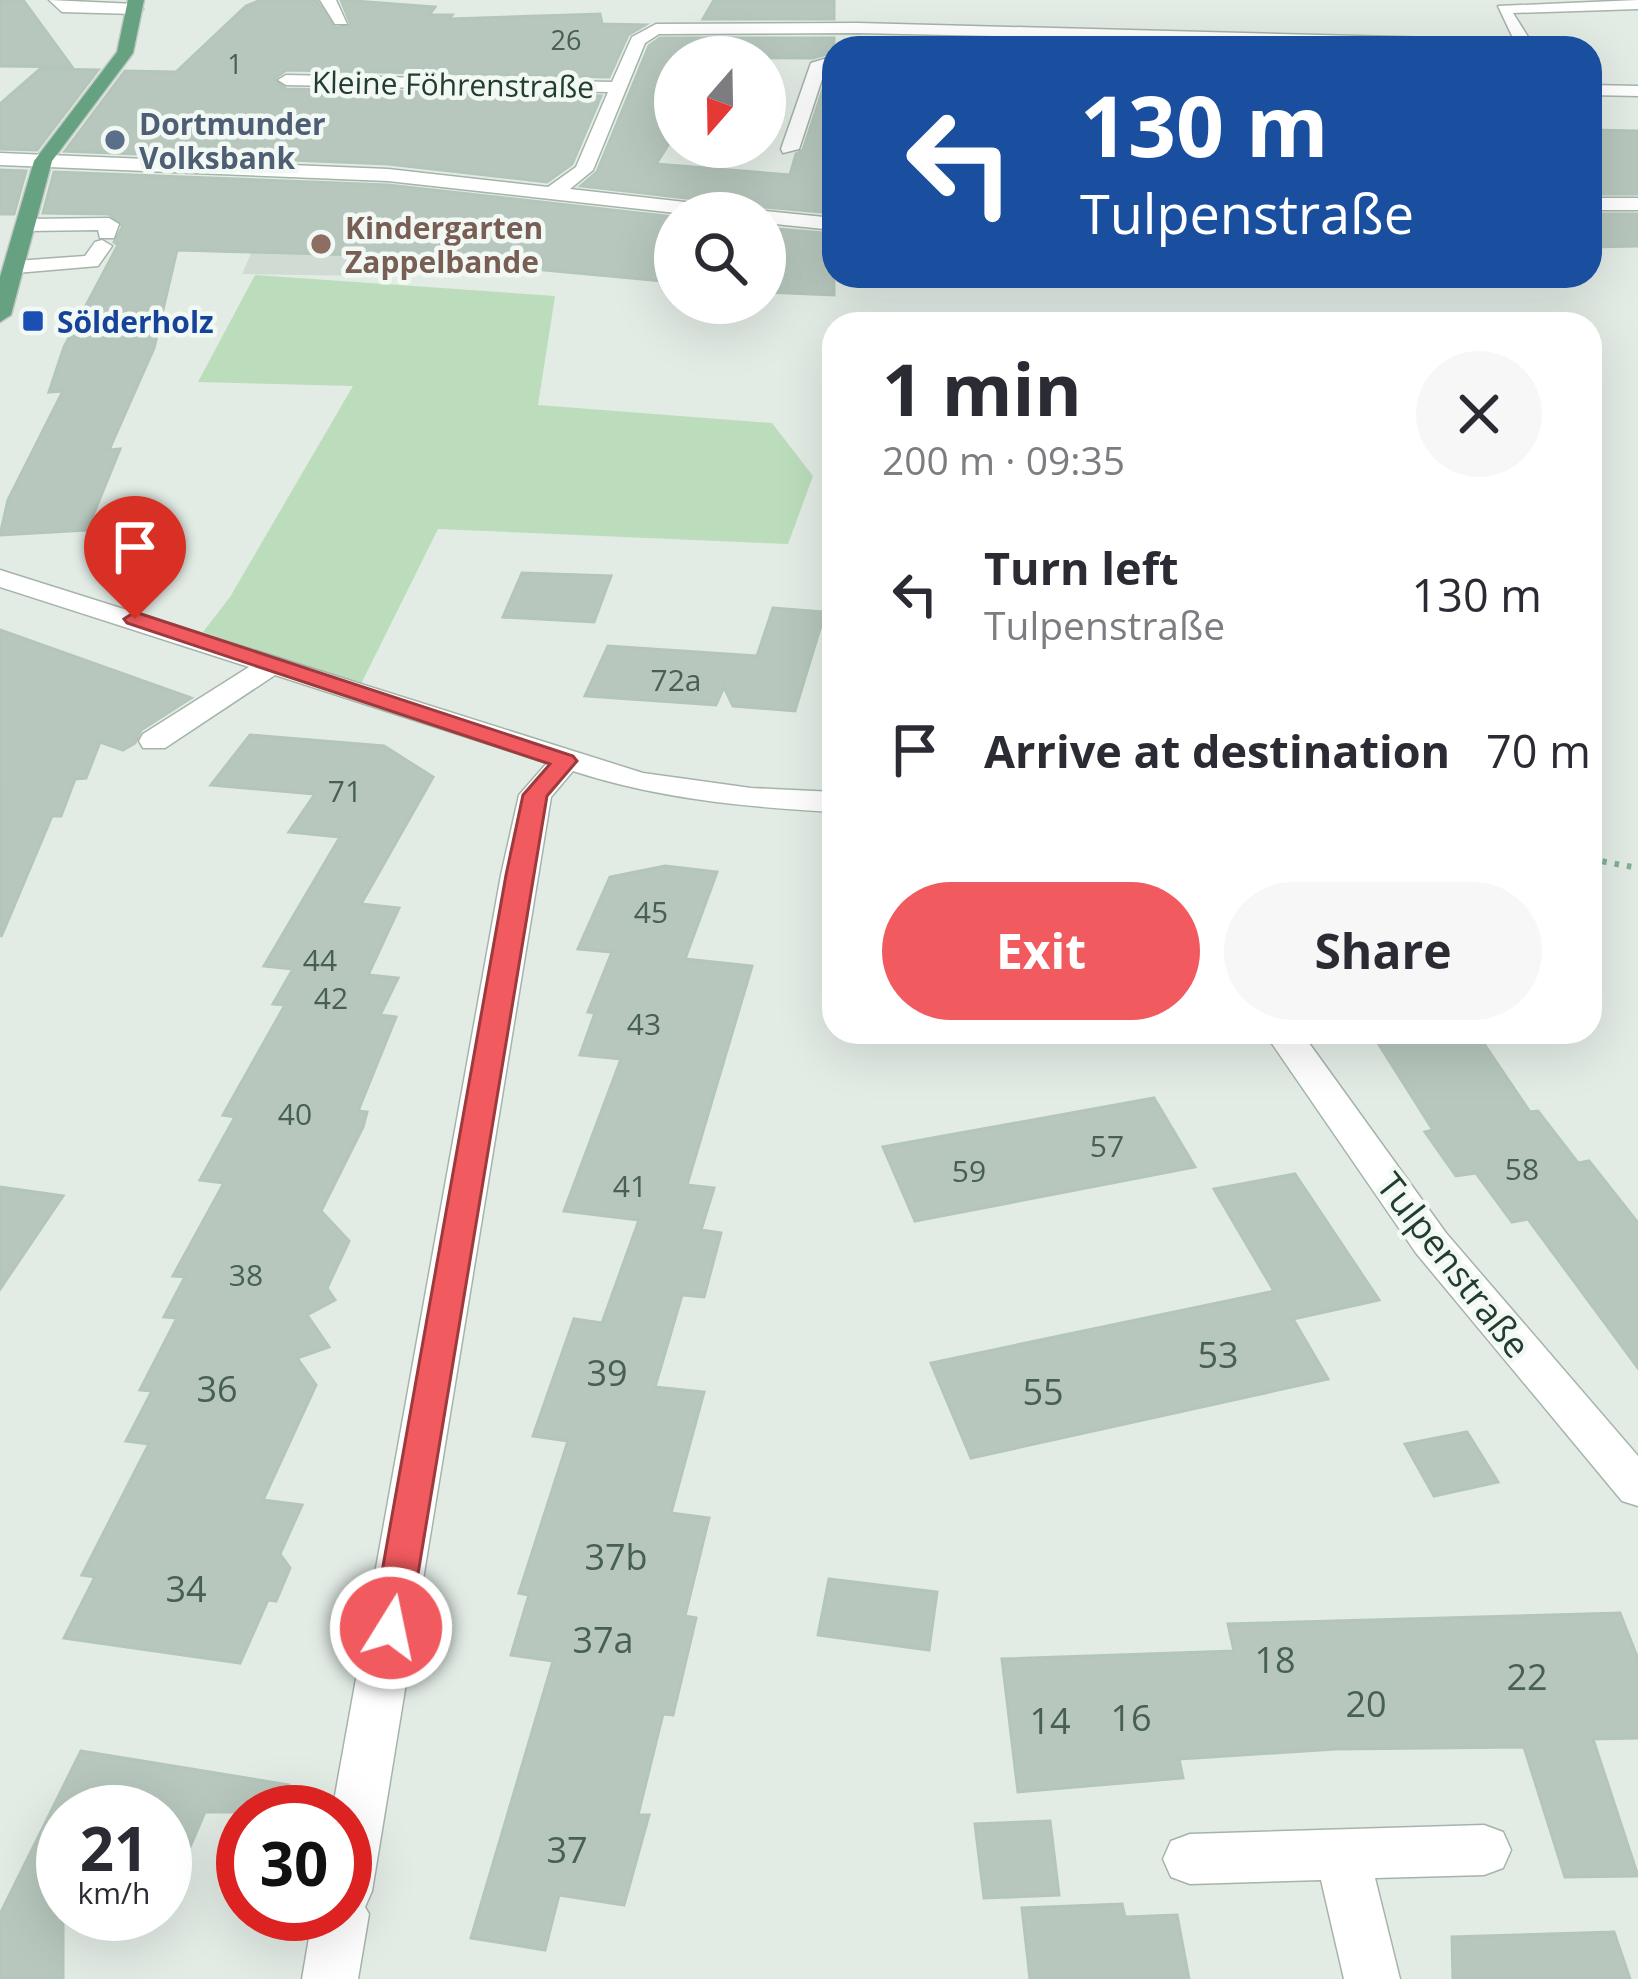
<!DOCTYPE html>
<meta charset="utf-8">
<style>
:root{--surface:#fff;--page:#f7f7f7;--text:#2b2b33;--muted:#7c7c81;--accent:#f15a5f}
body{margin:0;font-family:"Open Sans",sans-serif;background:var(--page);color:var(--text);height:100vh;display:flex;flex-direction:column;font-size:45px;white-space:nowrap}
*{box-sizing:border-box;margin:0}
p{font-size:39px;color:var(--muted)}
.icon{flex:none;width:66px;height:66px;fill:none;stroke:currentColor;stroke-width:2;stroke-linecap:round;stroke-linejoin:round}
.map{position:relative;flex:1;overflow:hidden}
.details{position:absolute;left:822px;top:312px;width:780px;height:732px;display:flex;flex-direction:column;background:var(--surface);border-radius:36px;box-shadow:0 12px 48px #0002}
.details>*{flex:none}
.guide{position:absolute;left:822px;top:36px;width:780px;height:252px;border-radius:36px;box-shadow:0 12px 48px #0002;background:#1a4fa0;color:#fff;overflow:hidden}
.needle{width:78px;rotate:200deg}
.buttons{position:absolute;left:654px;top:36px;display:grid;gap:24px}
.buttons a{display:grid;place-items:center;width:132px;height:132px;border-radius:50%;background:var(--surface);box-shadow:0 12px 48px #0002;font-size:60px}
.speed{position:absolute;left:36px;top:1785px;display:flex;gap:24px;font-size:60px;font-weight:700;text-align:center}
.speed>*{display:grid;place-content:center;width:156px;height:156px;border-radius:50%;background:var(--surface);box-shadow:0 12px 48px #0002;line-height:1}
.speed small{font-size:30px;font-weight:400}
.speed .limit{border:18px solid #d22;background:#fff;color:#111}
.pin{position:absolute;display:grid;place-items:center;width:102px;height:102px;color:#fff;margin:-123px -51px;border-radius:50% 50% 50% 0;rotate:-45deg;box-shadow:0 0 12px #0007}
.pin .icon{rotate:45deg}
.me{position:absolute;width:132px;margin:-66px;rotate:10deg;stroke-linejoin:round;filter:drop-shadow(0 0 9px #0008)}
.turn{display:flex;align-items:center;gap:42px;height:252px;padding:0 60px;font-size:54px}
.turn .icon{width:156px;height:156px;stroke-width:2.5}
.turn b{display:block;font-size:84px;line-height:102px}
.round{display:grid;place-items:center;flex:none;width:126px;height:126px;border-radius:63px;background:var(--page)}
.summary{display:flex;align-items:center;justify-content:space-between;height:204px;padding:0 60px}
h1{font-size:72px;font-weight:700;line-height:90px}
.cta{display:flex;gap:24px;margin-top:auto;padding:24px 60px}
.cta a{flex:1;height:138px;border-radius:72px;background:var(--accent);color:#fff;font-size:48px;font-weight:700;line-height:138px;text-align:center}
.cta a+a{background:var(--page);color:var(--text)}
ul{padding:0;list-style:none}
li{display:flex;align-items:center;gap:36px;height:156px;padding:0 60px}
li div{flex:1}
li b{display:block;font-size:45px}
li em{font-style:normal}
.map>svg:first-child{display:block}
.built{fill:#d0dcd3}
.green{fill:#bdb}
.building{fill:#b7c7bd;stroke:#b4c6ba;stroke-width:3}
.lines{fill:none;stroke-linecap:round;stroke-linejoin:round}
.minor-casing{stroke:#a5b4aa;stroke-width:3}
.major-casing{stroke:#c1c9c4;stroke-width:3}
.path{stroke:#82b095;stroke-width:6;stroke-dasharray:4.5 8;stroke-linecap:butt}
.minor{fill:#fff;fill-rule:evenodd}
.major{fill:#66a182;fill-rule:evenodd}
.route{fill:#f15a5f;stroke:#9d3a3e;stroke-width:3}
.service-dot{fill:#5c6f8a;stroke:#f2f9f4;stroke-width:4.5}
.education-dot{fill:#8d6e63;stroke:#f2f9f4;stroke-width:4.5}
.transit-dot{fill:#1a4fb4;stroke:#f2f9f4;stroke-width:4.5}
.labels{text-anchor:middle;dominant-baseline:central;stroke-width:9;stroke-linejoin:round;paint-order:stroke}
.far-number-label{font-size:27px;fill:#476052}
.far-street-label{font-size:30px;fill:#223d2e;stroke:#f2f9f4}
.far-service-label{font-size:30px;font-weight:bold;fill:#4e5e75;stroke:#f2f9f4;text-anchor:start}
.far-education-label{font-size:30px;font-weight:bold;fill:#785e54;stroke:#f2f9f4;text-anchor:start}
.far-transit-label{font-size:30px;font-weight:bold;fill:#164399;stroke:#f2f9f4;text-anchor:start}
.number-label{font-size:30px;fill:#476052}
.street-label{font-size:36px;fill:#223d2e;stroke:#f2f9f4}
.near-number-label{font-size:36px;fill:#476052}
</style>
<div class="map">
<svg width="1638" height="1979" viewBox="0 0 1638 1979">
<rect width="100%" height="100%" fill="#e2ece5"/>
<path class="built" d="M 270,210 L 407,214 L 365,276 L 242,274 Z"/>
<path class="green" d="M 255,275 L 555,296 L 538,405 L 772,423 L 813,476 L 788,544 L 438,529 L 360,686 L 203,632 L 230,597 L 353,386 L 198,382 Z"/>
<g class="building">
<path d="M 0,0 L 23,0 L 72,67 L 0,66 Z"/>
<path d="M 261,0 L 316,0 L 335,28 L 351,25 L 341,0 L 435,7 L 429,15 L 452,15 L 449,19 L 600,14 L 602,24 L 645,25 L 628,35 L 609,77 L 286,70 L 274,79 L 286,89 L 601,96 L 572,164 L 547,182 L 388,164 L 65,151 L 125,71 L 176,72 L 246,6 Z"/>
<path d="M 714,0 L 834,0 L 834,19 L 703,19 Z"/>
<path d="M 660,38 L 834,38 L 834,52 L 813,58 L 675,57 L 675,134 L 656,164 L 790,175 L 796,154 L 803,150 L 829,71 L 834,71 L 834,213 L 765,207 L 743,213 L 730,203 L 581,186 L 597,172 L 649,46 Z"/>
<path d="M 40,69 L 98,70 L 37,150 L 0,149 L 0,104 Z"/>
<path d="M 1590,130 L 1638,131 L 1638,194 L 1590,194 Z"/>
<path d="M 0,170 L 26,171 L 14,214 L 0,214 Z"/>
<path d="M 54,172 L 388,185 L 675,217 L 675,282 L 543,270 L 543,260 L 177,250 L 154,348 L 109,450 L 120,449 L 87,530 L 0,535 L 8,500 L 63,391 L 49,392 L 64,347 L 118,245 L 114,242 L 123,226 L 109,214 L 43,213 Z"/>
<path d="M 1590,214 L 1638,214 L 1638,246 L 1590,247 Z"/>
<path d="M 765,228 L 834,234 L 834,295 L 765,292 Z"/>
<path d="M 522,573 L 611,576 L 594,622 L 503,617 Z"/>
<path d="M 773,608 L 825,612 L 795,711 L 733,706 L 724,687 L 716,705 L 585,696 L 608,646 L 757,656 Z"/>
<path d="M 0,630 L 191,698 L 141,730 L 135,743 L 123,750 L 100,742 L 86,778 L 75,779 L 61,816 L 52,816 L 1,937 Z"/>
<path d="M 250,735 L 384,746 L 433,777 L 361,904 L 399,908 L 368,975 L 398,978 L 380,1015 L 396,1017 L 358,1111 L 367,1112 L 363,1127 L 321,1211 L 349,1241 L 327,1288 L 335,1300 L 307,1315 L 329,1347 L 297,1358 L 316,1385 L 263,1500 L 302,1505 L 280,1554 L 290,1568 L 276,1601 L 268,1600 L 240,1663 L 64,1638 L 95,1577 L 82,1575 L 149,1444 L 126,1441 L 152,1391 L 140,1390 L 177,1318 L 164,1317 L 185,1277 L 173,1276 L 224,1183 L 200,1180 L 235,1117 L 223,1115 L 285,1005 L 273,1004 L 293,969 L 264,966 L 340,837 L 289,832 L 315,794 L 211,785 Z"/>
<path d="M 665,866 L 717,872 L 685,959 L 752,966 L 687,1185 L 714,1188 L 701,1230 L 721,1233 L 704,1297 L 682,1295 L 655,1387 L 704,1392 L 671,1513 L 709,1518 L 685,1616 L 696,1618 L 673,1715 L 663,1714 L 638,1815 L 649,1815 L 624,1905 L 559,1895 L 545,1950 L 471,1938 L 553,1661 L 511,1655 L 529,1595 L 519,1593 L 568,1441 L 533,1436 L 574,1319 L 602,1323 L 639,1220 L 564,1211 L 621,1059 L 580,1055 L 595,1013 L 588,1012 L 612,952 L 578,949 L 610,877 Z"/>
<path d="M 1371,1032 L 1476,1032 L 1530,1112 L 1538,1111 L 1578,1163 L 1589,1161 L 1638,1223 L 1638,1368 L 1528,1219 L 1512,1222 L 1476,1173 L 1456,1176 L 1425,1132 L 1433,1130 Z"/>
<path d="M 1154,1098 L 1195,1167 L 915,1221 L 883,1147 Z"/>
<path d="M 1295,1174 L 1379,1300 L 1293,1319 L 1328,1379 L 971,1458 L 931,1363 L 1274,1291 L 1214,1189 Z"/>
<path d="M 0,1187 L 63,1196 L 0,1289 Z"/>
<path d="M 1467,1432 L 1498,1482 L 1434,1496 L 1405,1444 Z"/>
<path d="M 829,1579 L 937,1592 L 929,1650 L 818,1635 Z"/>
<path d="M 1620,1613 L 1638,1659 L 1638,1738 L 1593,1739 L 1638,1876 L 1565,1877 L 1524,1747 L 1336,1749 L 1179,1759 L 1183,1778 L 1018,1792 L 1002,1659 L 1234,1651 L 1228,1624 Z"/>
<path d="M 81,1751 L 289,1785 L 287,1812 L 205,1812 L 165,1905 L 165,1812 L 63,1812 L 63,1979 L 0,1979 L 0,1914 Z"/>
<path d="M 1050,1821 L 1059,1895 L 984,1898 L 975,1824 Z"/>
<path d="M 1122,1904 L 1125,1917 L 1177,1915 L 1189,1979 L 1030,1979 L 1022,1908 Z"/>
<path d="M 1614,1932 L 1630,1979 L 1453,1979 L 1452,1937 Z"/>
</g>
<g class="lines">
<g class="minor-casing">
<g id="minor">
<path d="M 49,0 L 135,4 L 143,9 L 135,14 L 62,12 Z"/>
<path d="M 320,0 L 336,0 L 347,24 L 335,24 Z"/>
<path d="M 1638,0 L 1638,9 L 1513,13 L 1535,48 L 858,33 L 659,34 L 645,43 L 593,170 L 570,189 L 729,207 L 739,213 L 676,213 L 388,181 L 0,165 L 0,153 L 388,169 L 548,187 L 576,167 L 608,92 L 286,85 L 278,80 L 286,75 L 612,82 L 632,37 L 656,24 L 858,23 L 1514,40 L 1498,6 Z"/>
<path d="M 834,56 L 834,66 L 826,67 L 799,149 L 783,153 L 781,149 L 811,63 Z"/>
<path d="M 1590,85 L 1638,86 L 1638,96 L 1590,95 Z"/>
<rect x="1590" y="198" width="48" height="12"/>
<path d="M 765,211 L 834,218 L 834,230 L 765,223 L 765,213 L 758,213 Z"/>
<path d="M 109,218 L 119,224 L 114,238 L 100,238 L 98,230 L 27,231 L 17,225 L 27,219 Z"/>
<path d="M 102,240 L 112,246 L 98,266 L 16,273 L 6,267 L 16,261 L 85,256 L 95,242 Z"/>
<path d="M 0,570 L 643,773 L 751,788 L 834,792 L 834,812 C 745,807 659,799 573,771 L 551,797 L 372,1891 L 365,1907 L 369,1914 L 358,1979 L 302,1979 L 313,1914 L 345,1914 L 345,1812 L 332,1812 L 501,875 L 519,795 L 547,763 L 275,675 L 165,748 L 143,748 L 139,741 L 143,734 L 249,667 L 0,587 Z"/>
<path d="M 1264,1032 L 1301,1032 L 1446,1233 L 1638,1456 L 1638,1506 L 1622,1501 L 1416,1253 Z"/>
<path d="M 1484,1825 L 1503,1832 L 1511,1850 L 1503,1868 L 1484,1875 L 1375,1878 L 1400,1979 L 1344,1979 L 1321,1880 L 1190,1884 L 1171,1877 L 1163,1859 L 1171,1841 L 1190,1834 Z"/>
</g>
</g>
<g class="major-casing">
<path id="major" d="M 128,0 L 144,0 L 133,53 L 52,161 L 11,315 L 0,322 L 0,277 L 34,161 L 117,52 Z"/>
</g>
<path class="path" d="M 1590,859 L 1638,868"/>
<use href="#minor" class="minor"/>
<use href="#major" class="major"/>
</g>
<path class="route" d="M 135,612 L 573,756 L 577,761 L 547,796 L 409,1628 L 404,1639 L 391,1643 L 377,1639 L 372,1628 L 506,875 L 523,795 L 550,764 L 127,623 L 124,619 Z"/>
<circle class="service-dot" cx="115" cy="140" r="12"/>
<circle class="education-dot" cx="321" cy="244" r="12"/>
<rect class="transit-dot" x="21" y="309" width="24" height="24" rx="6"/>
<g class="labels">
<g class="far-number-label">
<text x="566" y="39">26</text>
<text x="235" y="63">1</text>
</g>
<g class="far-street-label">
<text transform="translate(453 84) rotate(1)">Kleine Föhrenstraße</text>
</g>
<g class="far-service-label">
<text x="139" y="123">Dortmunder<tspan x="139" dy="34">Volksbank</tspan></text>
</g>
<g class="far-education-label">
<text x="345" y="227">Kindergarten<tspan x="345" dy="34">Zappelbande</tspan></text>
</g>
<g class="far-transit-label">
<text x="57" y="321">Sölderholz</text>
</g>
<g class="number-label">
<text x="676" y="679">72a</text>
<text x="345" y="790">71</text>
<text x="651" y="911">45</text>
<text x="320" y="959">44</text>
<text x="331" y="997">42</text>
<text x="644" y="1023">43</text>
<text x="295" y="1113">40</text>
<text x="1107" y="1145">57</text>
<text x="1522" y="1168">58</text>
<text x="969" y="1170">59</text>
<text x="630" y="1185">41</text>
<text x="246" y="1274">38</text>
</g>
<g class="street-label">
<text transform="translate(1454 1265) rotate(52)">Tulpenstraße</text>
</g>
<g class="near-number-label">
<text x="1218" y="1354">53</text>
<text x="607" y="1372">39</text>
<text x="217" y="1388">36</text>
<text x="1043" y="1391">55</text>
<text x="616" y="1556">37b</text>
<text x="186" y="1588">34</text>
<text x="603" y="1639">37a</text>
<text x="1275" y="1659">18</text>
<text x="1527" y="1676">22</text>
<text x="1366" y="1703">20</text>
<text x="1131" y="1717">16</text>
<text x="1050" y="1720">14</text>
<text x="567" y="1849">37</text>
</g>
</g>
</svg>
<div class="buttons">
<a><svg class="needle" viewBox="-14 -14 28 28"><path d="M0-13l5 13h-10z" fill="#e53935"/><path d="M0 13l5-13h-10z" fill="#7c7c81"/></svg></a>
<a><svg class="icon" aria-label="search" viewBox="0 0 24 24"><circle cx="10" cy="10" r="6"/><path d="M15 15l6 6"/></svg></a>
</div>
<div class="speed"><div>21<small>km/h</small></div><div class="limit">30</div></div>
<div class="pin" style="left:135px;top:619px;background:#d93025"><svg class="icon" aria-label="arrive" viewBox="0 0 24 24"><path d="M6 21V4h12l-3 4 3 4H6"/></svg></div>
<svg class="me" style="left:391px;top:1628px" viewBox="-20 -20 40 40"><circle r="17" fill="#f15a5f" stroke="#fff" stroke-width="3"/><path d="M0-11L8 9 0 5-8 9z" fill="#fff"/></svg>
<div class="guide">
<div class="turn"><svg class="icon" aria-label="left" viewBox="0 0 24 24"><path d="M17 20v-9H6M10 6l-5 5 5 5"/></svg><div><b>130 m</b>Tulpenstraße</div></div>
</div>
<section class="details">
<div class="summary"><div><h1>1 min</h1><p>200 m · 09:35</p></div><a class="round"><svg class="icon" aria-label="close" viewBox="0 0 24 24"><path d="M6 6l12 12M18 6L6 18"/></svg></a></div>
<ul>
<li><svg class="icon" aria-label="left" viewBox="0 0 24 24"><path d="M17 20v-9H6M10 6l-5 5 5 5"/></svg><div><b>Turn left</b><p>Tulpenstraße</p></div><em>130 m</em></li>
<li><svg class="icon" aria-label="arrive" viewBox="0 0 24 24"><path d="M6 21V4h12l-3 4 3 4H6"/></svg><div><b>Arrive at destination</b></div><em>70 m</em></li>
</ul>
<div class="cta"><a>Exit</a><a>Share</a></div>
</section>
</div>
